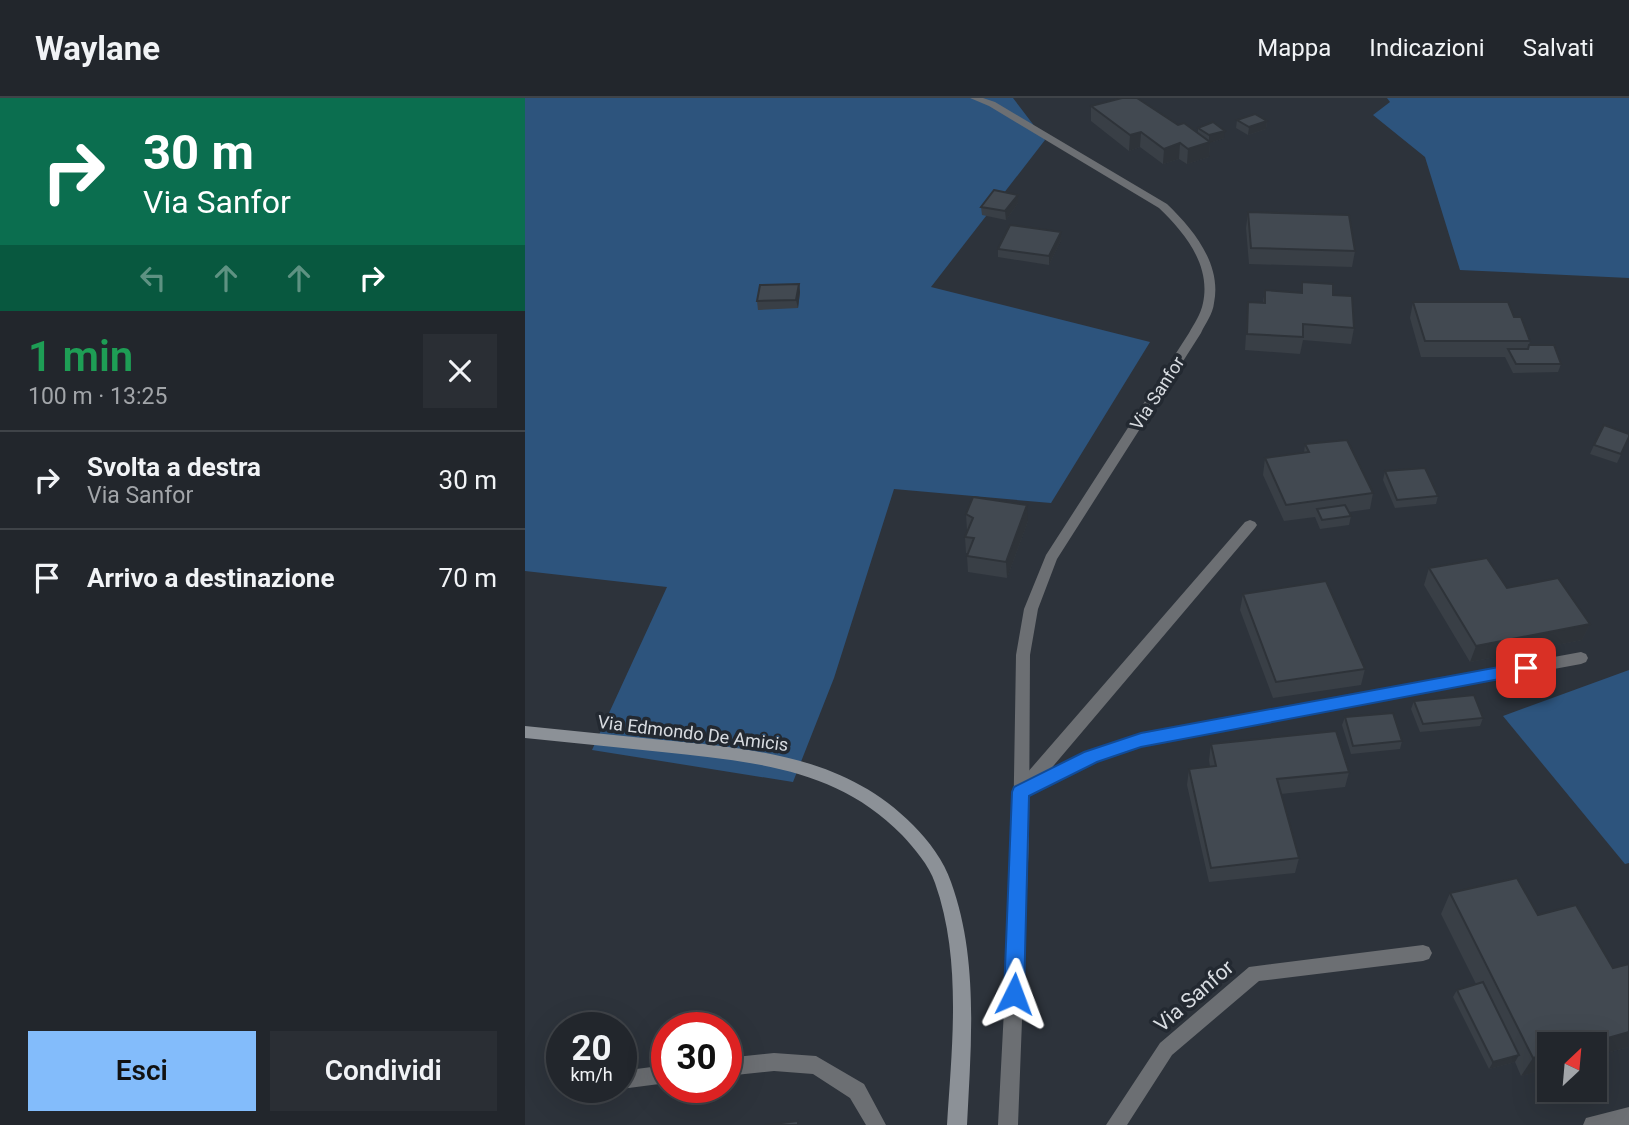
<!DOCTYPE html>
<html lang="it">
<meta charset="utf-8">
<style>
:root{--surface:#22262c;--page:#2a2e34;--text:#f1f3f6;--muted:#a2a5a9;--line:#3f4348;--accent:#83bcfb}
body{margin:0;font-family:Roboto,sans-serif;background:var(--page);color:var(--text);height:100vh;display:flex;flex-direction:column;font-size:26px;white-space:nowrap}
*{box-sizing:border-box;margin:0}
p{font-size:23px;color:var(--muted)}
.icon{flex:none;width:38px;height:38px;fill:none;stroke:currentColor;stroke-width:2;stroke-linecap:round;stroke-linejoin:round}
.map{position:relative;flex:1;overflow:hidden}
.panel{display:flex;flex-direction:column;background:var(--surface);width:525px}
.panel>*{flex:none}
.hud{background:#0b6e4f;color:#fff;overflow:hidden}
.needle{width:46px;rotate:26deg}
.buttons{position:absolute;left:1012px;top:934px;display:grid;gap:14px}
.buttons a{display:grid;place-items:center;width:70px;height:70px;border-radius:0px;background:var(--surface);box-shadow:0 7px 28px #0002,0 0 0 2px var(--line);font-size:35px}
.speed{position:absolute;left:21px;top:914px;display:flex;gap:14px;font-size:35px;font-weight:700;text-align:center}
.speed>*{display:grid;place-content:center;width:91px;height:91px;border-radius:50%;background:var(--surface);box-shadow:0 7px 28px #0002,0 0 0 2px var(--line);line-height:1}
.speed small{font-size:18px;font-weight:400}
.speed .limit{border:10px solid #d22;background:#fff;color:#111}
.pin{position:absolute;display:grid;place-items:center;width:60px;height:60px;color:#fff;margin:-30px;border-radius:14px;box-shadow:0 4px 10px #0006}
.me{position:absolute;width:77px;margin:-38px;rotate:3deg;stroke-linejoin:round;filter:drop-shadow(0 0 5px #0008)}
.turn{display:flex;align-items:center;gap:24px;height:147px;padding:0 28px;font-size:32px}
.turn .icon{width:91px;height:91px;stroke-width:2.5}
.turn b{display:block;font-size:49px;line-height:60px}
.lanes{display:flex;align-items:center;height:66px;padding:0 28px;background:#0003;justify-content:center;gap:35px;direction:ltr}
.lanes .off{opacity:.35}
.round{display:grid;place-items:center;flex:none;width:74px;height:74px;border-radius:0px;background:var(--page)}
.summary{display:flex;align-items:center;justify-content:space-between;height:119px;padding:0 28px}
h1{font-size:42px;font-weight:600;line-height:52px;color:#1e9e55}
.action{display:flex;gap:14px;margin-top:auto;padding:14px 28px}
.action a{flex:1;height:80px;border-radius:0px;background:var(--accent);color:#111;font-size:28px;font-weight:600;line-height:80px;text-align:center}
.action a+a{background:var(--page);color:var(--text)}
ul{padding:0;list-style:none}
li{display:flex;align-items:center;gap:21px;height:98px;padding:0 28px;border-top:2px solid var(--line)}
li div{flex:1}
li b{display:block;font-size:26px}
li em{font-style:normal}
header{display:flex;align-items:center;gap:42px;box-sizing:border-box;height:98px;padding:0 35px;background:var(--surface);border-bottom:2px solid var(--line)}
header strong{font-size:33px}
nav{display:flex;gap:38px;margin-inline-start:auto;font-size:24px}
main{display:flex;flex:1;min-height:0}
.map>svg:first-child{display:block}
.green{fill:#2d547d}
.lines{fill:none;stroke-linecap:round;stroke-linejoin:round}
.lane{fill:#6c6f73;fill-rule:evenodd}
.street{fill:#6c6f73;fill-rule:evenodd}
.secondary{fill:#8c9197;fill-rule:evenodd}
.wall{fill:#393f46}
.shaded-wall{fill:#2e3339}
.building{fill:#424951;stroke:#2e3339;stroke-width:2}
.route{fill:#1a73e8;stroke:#114b97;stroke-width:2}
.labels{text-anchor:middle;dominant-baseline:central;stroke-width:7;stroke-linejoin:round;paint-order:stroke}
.street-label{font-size:18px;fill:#d8dce1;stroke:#232931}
.near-street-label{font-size:21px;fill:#d8dce1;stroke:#232931}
</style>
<header>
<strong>Waylane</strong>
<nav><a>Mappa</a><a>Indicazioni</a><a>Salvati</a></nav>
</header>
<main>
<section class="panel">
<div class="hud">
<div class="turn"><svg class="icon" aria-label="right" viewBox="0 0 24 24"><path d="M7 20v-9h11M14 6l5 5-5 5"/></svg><div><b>30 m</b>Via Sanfor</div></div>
<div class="lanes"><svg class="icon off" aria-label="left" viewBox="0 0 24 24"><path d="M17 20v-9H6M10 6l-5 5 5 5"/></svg><svg class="icon off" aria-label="ahead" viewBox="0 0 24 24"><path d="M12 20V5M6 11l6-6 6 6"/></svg><svg class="icon off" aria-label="ahead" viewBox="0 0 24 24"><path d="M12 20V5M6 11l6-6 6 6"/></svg><svg class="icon" aria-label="right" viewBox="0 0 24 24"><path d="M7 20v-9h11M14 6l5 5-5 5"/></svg></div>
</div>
<div class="summary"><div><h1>1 min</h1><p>100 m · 13:25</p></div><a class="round"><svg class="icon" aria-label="close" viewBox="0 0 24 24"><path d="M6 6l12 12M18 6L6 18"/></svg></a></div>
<ul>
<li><svg class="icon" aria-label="right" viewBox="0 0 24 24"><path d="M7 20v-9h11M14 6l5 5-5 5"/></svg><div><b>Svolta a destra</b><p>Via Sanfor</p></div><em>30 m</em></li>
<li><svg class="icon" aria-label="arrive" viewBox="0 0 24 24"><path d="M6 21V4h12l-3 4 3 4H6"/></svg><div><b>Arrivo a destinazione</b></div><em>70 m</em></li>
</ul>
<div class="action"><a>Esci</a><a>Condividi</a></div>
</section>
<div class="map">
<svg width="1104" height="1027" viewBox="0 0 1104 1027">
<rect width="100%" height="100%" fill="#2d333b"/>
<g class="green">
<path d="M 0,0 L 488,0 L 520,42 L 406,189 L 625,244 L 526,405 L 369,391 L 309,580 L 268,684 L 67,652 L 142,489 L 0,473 Z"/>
<path d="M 862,0 L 1104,0 L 1104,180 L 935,172 L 900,59 L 848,17 L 865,4 Z"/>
<path d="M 1104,572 L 1104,765 L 1100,766 L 978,618 Z"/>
</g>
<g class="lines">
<g class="lane">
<path d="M 725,422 L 730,424 L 732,427 L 730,430 L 524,673 L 560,655 L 616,636 L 1056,554 L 1061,556 L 1063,560 L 1061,564 L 1056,566 L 616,648 L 570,664 L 502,699 L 496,701 L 490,699 L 488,694 L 495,683 L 720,424 Z"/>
<path d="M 898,847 L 904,849 L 907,855 L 904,861 L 898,863 L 734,883 L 647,957 L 602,1027 L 581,1027 L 635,945 L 724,869 Z"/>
<path d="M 249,955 L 291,958 L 339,986 L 361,1027 L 341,1027 L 325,1000 L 288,976 L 249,973 L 201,978 L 201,960 Z"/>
<path d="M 142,967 L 142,985 L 96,991 L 90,989 L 96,989 L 96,973 Z"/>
<path d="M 1104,1009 L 1104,1027 L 1058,1027 L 1061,1020 Z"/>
</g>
<path class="street" d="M 445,0 L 458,0 L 470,4 L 642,106 C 668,131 697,166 689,205 C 688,216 680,226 676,235 L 532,461 L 513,511 L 505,557 L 504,739 L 493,1027 L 473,1027 L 488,739 L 491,557 L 499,511 L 521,457 L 664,235 C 669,226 676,216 678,205 C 686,167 660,135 634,110 L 464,8 Z"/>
<path class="secondary" d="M 0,628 C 46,633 92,637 138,642 C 229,651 320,658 388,727 C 404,743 419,763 426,784 C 454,861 446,947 442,1027 L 422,1027 C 427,948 437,861 410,785 C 404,767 389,750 377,737 C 311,669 226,664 137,654 C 92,649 46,645 0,640 Z"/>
</g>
<g class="wall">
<path d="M 566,8 L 653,27 L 673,35 L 673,30 L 699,40 L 685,45 L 684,59 L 662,66 L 654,61 L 638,66 L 615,49 L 604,53 L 566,23 Z"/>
<path d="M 712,22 L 742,23 L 741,31 L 723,37 L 711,30 Z"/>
<path d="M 493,97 L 493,105 L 481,122 L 457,117 L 456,109 Z"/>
<path d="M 723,114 L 830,153 L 827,169 L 724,166 L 721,130 Z"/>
<path d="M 536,142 L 524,167 L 473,159 L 473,151 Z"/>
<path d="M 777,184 L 808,197 L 829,230 L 826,246 L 778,242 L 775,256 L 720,252 L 723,204 L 738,205 L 740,192 L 776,195 Z"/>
<path d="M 274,186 L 275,194 L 273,210 L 233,212 L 232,203 Z"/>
<path d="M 888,204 L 989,219 L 1005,243 L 1004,247 L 1036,266 L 1033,274 L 988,275 L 980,259 L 896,259 L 885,220 Z"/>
<path d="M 1104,339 L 1092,365 L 1065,356 L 1069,347 Z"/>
<path d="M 780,346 L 848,395 L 845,411 L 824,414 L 826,418 L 824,427 L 795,431 L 790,419 L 759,423 L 738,377 L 740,360 L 779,355 Z"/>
<path d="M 860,373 L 913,398 L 911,406 L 870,410 L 858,382 Z"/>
<path d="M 441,416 L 503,423 L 482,480 L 443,474 L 442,458 L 443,455 L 441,455 L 440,439 L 442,433 Z"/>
<path d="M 904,470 L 982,490 L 1065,526 L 1057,542 L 945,564 L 899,487 Z"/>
<path d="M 718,496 L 840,571 L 836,587 L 748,600 L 715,512 Z"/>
<path d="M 889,603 L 958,620 L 955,628 L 895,634 L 886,611 Z"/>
<path d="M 820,619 L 877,643 L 875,651 L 826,656 L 817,627 Z"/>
<path d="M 686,646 L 824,674 L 820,689 L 756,696 L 774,760 L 770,775 L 684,784 L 662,687 L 664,671 L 685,669 L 684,662 Z"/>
<path d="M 925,795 L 1013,817 L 1088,870 L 1104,866 L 1104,949 L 1069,958 L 1024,947 L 1024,971 L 996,978 L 990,964 L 964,971 L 928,899 L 932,892 L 951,886 L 916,816 Z"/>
</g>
<g class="shaded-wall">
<path d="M 742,23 L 741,31 L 723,37 L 724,29 Z"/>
<path d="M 700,33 L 699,40 L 685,45 L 684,59 L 662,66 L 663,51 L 684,44 L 684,37 Z"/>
<path d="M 616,34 L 615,49 L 604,53 L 605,37 Z"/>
<path d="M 655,45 L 654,61 L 638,66 L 639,51 Z"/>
<path d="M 493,97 L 493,105 L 481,122 L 480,113 Z"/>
<path d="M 536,134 L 536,142 L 524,167 L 524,158 Z"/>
<path d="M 274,186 L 275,194 L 273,210 L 271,202 Z"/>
<path d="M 502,407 L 503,423 L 482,480 L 481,464 Z"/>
<path d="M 1065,526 L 1057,542 L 945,564 L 951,548 Z"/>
<path d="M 1104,934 L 1104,949 L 1069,958 L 1069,947 L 1058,947 Z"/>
<path d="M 1024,956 L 1024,971 L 996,978 L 1008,960 Z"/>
<path d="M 994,957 L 990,964 L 964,971 L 968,964 Z"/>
</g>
<g class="building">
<path d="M 597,0 L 612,0 L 653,27 L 659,25 L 685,44 L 663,51 L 655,45 L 639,51 L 616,34 L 605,37 L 566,8 Z"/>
<path d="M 730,16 L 742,23 L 724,29 L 712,22 Z"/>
<path d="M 688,24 L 700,33 L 684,37 L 673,30 Z"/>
<path d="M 469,92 L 493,97 L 480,113 L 456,109 Z"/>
<path d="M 723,114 L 824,117 L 830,153 L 726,150 Z"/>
<path d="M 485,127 L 536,134 L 524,158 L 473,151 Z"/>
<path d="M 777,184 L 808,186 L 808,197 L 827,198 L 829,230 L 778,226 L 778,239 L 722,236 L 723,204 L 740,205 L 740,192 L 777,195 Z"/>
<path d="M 274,186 L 271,202 L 232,203 L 235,187 Z"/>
<path d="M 888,204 L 983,204 L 989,219 L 996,219 L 1005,243 L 900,243 Z"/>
<path d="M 1004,247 L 1029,247 L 1036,266 L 991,266 L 983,251 L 1003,251 Z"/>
<path d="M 1079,327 L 1104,336 L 1104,339 L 1096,356 L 1069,347 Z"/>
<path d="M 822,342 L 848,395 L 761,407 L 740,360 L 784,354 L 780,346 Z"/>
<path d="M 900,370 L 913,398 L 872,402 L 860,373 Z"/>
<path d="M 448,399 L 502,407 L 481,464 L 442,458 L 449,440 L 440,439 L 448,420 L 441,416 Z"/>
<path d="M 820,407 L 826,418 L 797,422 L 792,411 Z"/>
<path d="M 962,460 L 982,490 L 1033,480 L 1065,526 L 951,548 L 904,470 Z"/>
<path d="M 801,483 L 840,571 L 751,584 L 718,496 Z"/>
<path d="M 949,597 L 958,620 L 898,626 L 889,603 Z"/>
<path d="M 868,615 L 877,643 L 828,648 L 820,619 Z"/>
<path d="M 811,633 L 824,674 L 752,681 L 774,760 L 686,770 L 664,671 L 691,668 L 686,646 Z"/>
<path d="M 992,780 L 1013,817 L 1051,807 L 1088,870 L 1104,866 L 1104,934 L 1058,947 L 1024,947 L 1024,956 L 1008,960 L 925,795 Z"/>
<path d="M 958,884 L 994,957 L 968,964 L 932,892 Z"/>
<path d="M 273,1023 L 273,1027 L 240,1027 Z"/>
</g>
<path class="route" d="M 1001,564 L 1009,570 L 1001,576 L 616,649 L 572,664 L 504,698 L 499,896 L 496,903 L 489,906 L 482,903 L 479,896 L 487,694 L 489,689 L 559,654 L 616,635 Z"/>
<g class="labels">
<g class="street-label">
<text transform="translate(632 295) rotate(-57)">Via Sanfor</text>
<text transform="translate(168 635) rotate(7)">Via Edmondo De Amicis</text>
</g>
<g class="near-street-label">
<text transform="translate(669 898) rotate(-41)">Via Sanfor</text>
</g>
</g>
</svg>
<div class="buttons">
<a><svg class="needle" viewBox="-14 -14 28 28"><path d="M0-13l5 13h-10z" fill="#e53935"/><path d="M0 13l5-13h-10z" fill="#a2a5a9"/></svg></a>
</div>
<div class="speed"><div>20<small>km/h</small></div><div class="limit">30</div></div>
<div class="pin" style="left:1001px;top:570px;background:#d93025"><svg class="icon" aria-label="arrive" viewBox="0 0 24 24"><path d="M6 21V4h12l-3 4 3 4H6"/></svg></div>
<svg class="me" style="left:489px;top:896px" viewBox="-20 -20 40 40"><path d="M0-17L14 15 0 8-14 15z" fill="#1a73e8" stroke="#fff" stroke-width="4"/></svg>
</div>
</main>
